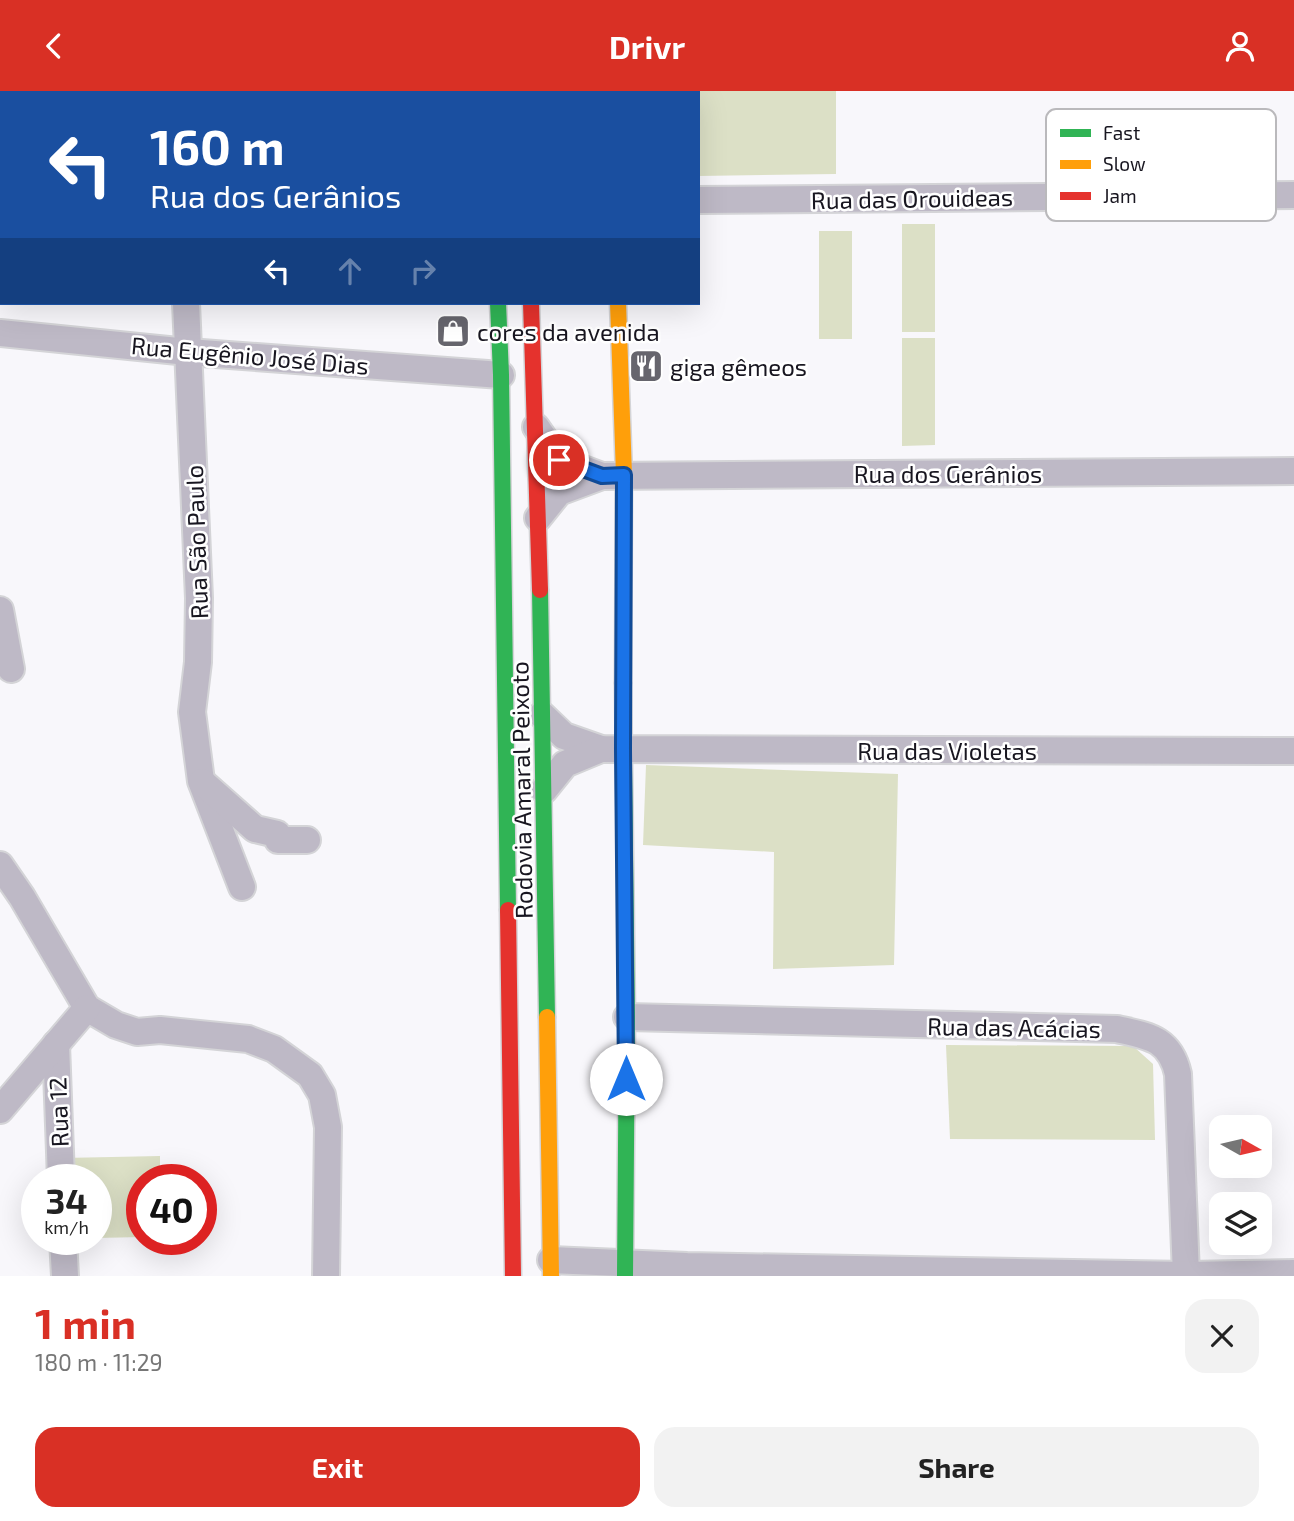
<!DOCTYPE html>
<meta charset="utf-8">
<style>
:root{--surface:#fff;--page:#f2f2f2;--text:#222;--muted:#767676;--accent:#d93025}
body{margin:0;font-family:"Exo 2",sans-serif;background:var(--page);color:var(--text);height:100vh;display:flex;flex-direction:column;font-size:26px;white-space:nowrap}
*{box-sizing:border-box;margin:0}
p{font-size:23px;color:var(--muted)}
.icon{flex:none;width:38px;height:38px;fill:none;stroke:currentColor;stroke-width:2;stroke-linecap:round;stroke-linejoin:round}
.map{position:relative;height:1185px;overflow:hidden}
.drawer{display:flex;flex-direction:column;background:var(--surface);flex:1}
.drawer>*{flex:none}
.guide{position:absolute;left:0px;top:0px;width:700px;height:214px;box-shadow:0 7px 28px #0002;background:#1a4fa0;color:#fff;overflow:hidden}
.needle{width:46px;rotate:98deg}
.controls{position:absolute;left:1209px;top:1024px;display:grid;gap:14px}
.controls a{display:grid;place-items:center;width:63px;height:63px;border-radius:14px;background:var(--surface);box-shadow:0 7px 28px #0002;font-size:35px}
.speed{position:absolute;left:21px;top:1073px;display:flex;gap:14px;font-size:35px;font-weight:700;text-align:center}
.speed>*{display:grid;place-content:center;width:91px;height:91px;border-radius:50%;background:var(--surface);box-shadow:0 7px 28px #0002;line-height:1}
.speed small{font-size:18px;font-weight:400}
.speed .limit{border:10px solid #d22;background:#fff;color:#111}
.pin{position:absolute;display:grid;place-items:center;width:60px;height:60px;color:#fff;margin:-30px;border:4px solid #fff;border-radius:50%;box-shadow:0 2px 7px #0007}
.me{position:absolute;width:77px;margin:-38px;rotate:0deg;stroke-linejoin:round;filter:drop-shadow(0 0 5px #0008)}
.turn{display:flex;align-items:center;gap:24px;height:147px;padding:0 35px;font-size:32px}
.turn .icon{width:91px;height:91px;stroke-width:2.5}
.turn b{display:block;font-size:49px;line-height:60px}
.lanes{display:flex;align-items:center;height:66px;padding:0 35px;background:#0003;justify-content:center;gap:35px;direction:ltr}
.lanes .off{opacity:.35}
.round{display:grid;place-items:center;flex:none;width:74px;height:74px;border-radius:21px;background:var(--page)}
.headline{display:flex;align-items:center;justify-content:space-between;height:119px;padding:0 35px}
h1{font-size:42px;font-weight:700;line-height:52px;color:var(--accent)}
.action{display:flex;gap:14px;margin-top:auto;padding:14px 35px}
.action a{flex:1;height:80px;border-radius:21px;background:var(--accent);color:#fff;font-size:28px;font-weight:700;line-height:80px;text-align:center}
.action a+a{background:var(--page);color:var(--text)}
header{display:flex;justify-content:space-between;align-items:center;height:91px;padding:0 35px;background:var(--accent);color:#fff;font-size:32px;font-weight:700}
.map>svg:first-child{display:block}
.green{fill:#dce0c6}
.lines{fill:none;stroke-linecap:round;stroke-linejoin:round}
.street-casing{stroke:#d4d4d7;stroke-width:30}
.fast-casing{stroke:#d4d4d7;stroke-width:19}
.slow-casing{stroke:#d4d4d7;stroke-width:19}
.jam-casing{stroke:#d4d4d7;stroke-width:19}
.street{stroke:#beb9c6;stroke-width:26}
.fast{stroke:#30b455;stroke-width:16}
.slow{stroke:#ff9f0a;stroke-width:16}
.jam{stroke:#e5322d;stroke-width:16}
.route-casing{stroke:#114b97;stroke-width:18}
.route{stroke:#1a73e8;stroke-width:12}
.labels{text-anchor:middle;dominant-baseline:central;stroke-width:5;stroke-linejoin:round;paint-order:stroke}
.street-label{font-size:24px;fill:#181620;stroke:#fff}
.poi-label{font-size:24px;fill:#181620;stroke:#fff;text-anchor:start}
.key{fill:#fff;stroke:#bab9bc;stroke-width:2}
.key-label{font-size:19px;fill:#181620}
</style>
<header><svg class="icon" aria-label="back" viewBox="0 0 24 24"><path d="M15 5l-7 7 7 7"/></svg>Drivr<svg class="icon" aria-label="person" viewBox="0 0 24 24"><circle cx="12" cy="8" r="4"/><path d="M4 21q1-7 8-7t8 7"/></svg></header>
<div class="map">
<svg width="1294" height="1185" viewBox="0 0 1294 1185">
<rect width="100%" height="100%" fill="#f8f7fb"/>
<g class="green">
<path d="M 701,0 L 836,0 L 836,83 L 698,85 L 698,2 L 684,2 Z"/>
<rect x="902" y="133" width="33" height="108"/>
<rect x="819" y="140" width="33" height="108"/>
<path d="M 902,247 L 935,247 L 935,354 L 902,355 Z"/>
<path d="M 646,674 L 898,683 L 894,874 L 773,878 L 774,761 L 643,754 Z"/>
<path d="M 946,954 L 1133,955 L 1153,973 L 1155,1049 L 950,1048 Z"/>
<path d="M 160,1065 L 160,1088 L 142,1088 L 142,1146 L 96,1147 L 96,1088 L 64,1088 L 63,1067 Z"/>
</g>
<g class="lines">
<g class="street-casing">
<g id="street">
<path d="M 183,0 L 183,2"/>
<path d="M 615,2 L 615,0"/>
<path d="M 0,50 L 2,50"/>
<path d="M 698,109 L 1294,104"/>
<path d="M 186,212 L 199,507 L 198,571 L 192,621 L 201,690 L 242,796"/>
<path d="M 0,242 L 188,261 L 501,284"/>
<path d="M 536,336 L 559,369 L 602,385"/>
<path d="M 538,427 L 559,401 L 602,385 L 1294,380"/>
<path d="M 0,519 L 11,578"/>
<path d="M 542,624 L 564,645 L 601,658 L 1294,660"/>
<path d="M 202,691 L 255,738 L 277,743 L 278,749 L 307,749"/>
<path d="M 544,699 L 565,673 L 601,658"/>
<path d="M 0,774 L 22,806 L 87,917 L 116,934 L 137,941 L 160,939 L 248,948 L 274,958 L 310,984 L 322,1004 L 328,1036 L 326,1185"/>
<path d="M 627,926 L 1117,938 C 1148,945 1170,947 1178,983 L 1186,1184"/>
<path d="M 56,953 L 61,1088"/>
<path d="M 0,1019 L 87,917"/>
<path d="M 63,1148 L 65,1185"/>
<path d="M 551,1169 L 687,1175 L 1186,1184 L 1294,1182"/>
</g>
</g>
<g class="fast-casing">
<g id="fast">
<path d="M 489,0 L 489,2"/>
<path d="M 498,212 L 501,284 L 508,819"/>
<path d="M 540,499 L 547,926"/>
<path d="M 623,592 L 627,926 L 625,1185"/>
</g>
</g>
<g class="slow-casing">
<g id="slow">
<path d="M 618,212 L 624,384 L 623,592"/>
<path d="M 547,926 L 551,1185"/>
</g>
</g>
<g class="jam-casing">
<g id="jam">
<path d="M 522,0 L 522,2"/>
<path d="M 531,212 L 540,499"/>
<path d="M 508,819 L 513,1185"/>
</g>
</g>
<use href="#street" class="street"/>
<use href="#fast" class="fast"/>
<use href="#slow" class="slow"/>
<use href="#jam" class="jam"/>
</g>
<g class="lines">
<g class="route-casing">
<path id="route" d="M 559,369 L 602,385 L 624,384 L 623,658 L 626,988"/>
</g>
<use href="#route" class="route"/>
</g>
<defs>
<g id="shop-square" transform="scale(1.75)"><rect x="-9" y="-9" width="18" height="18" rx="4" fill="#66656d" stroke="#fff"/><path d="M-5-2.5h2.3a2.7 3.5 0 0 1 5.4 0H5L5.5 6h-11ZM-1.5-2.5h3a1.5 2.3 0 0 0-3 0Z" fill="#fff"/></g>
<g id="restaurant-square" transform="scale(1.75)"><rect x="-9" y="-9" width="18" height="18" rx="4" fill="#66656d" stroke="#fff"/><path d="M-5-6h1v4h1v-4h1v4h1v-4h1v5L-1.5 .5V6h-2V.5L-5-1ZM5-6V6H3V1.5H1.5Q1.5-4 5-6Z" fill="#fff"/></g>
</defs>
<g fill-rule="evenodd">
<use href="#shop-square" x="453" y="240"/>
<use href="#restaurant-square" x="646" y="275"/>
</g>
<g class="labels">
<g class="street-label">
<text transform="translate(912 107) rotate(-1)">Rua das Orouideas</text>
<text transform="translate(250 264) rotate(5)">Rua Eugênio José Dias</text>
<text x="948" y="382">Rua dos Gerânios</text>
<text transform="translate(196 451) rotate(-92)">Rua São Paulo</text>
<text x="947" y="659">Rua das Violetas</text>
<text transform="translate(521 699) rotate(-91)">Rodovia Amaral Peixoto</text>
<text transform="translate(1014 936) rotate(1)">Rua das Acácias</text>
<text transform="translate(58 1021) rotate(-92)">Rua 12</text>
</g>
<g class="poi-label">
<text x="477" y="240">cores da avenida</text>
<text x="670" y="275">giga gêmeos</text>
</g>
</g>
<rect x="1046" y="18" width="230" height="112" rx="10" class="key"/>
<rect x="1060" y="38" width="31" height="8" fill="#30b455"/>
<rect x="1060" y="69" width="31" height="9" fill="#ff9f0a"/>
<rect x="1060" y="101" width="31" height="8" fill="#e5322d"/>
<g class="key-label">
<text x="1103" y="49">Fast</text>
<text x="1103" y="80">Slow</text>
<text x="1103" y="112">Jam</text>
</g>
</svg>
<div class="controls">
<a><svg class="needle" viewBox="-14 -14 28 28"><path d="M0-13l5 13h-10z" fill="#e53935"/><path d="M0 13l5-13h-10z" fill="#767676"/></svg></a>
<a><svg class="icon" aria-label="layers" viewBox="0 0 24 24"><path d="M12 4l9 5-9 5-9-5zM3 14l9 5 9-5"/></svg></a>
</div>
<div class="speed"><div>34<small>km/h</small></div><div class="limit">40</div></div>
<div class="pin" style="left:559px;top:369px;background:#d93025"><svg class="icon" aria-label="arrive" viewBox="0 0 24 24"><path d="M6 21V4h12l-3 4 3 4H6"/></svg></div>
<svg class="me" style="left:626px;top:988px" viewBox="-20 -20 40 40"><circle r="19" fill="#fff"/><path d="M0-13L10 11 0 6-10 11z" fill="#1a73e8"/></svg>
<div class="guide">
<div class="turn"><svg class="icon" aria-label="left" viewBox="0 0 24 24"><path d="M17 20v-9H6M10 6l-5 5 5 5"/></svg><div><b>160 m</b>Rua dos Gerânios</div></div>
<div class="lanes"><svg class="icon" aria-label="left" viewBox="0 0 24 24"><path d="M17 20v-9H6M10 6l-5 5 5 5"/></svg><svg class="icon off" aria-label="ahead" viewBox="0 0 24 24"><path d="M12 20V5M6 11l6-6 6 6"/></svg><svg class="icon off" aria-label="right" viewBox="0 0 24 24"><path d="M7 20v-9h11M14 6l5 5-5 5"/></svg></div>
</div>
</div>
<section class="drawer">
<div class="headline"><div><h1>1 min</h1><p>180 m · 11:29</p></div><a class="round"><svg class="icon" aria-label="close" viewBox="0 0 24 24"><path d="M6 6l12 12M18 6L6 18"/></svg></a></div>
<div class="action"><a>Exit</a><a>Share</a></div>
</section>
